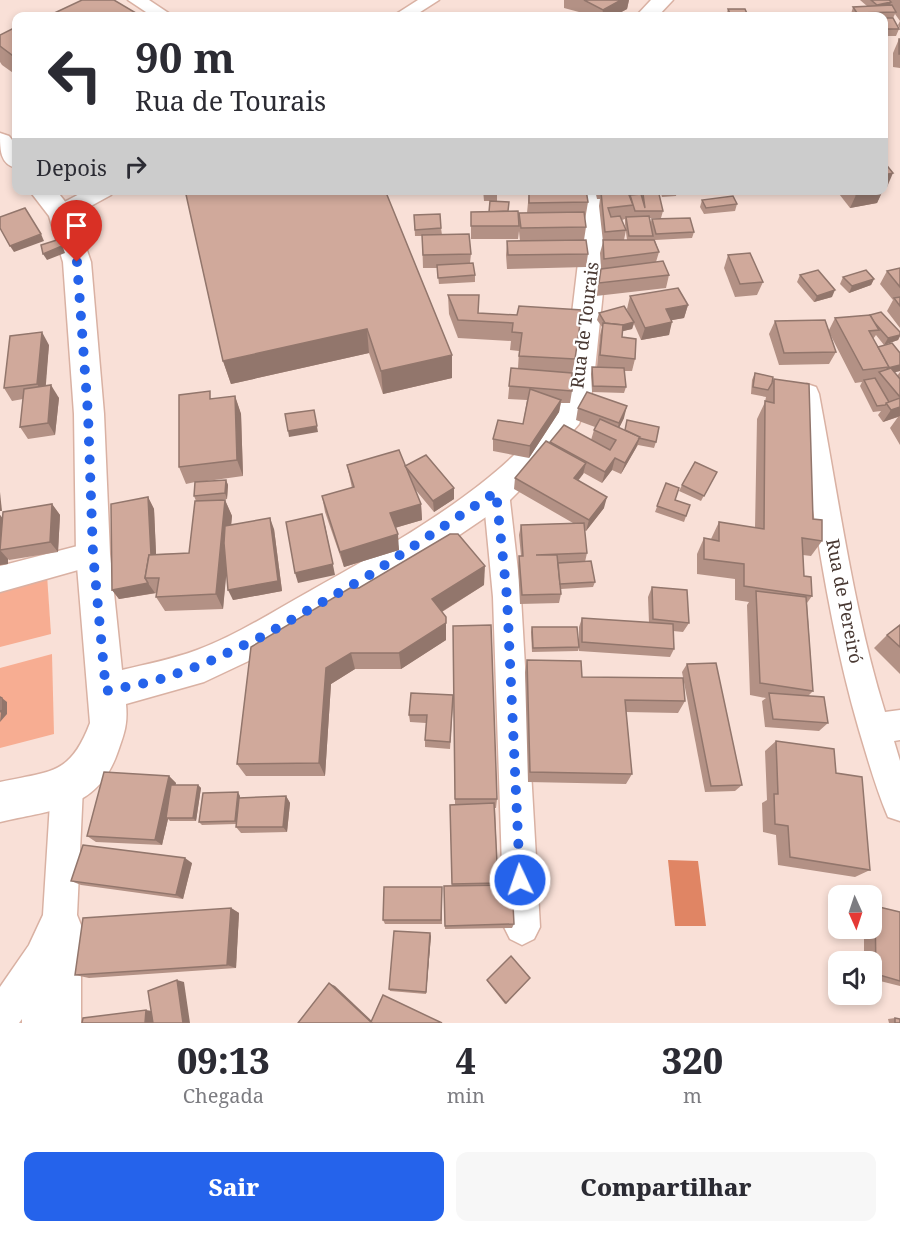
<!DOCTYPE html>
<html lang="pt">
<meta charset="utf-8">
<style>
:root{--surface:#fff;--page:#f7f7f7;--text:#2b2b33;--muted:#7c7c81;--accent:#2563eb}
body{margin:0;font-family:"Noto Serif",serif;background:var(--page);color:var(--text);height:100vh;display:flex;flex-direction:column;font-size:22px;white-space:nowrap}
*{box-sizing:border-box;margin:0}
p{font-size:20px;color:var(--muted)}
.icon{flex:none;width:33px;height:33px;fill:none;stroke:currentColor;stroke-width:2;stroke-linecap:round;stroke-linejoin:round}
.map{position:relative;height:1023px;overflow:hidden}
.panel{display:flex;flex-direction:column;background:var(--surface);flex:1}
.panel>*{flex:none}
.top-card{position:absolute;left:12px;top:12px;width:876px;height:183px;border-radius:12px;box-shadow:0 3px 9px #0003;background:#fff;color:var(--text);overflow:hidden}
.needle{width:39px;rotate:177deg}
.tools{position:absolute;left:828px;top:885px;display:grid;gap:12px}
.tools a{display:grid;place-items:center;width:54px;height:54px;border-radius:12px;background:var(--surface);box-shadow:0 3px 9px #0003;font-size:30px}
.pin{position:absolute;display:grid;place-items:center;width:51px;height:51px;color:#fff;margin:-62px -26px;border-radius:50% 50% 50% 0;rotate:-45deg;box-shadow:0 0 6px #0007}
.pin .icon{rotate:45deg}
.me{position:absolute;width:66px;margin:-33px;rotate:357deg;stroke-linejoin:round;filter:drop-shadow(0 0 4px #0008)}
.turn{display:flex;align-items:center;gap:21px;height:126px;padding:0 24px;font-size:27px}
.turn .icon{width:78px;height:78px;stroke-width:2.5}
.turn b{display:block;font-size:42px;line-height:51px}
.then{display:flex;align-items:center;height:57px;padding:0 24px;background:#0003;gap:12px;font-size:22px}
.eta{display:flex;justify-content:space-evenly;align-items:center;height:102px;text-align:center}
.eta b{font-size:36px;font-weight:800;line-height:42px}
.action{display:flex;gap:12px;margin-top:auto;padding:12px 24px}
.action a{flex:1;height:69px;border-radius:12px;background:var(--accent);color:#fff;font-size:24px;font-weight:800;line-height:69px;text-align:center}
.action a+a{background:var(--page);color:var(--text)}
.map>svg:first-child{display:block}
.green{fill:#f7ad92}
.water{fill:#e08564}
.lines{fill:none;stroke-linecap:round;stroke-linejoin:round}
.minor-casing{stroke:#d9b1a3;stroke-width:3}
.tertiary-casing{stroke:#d9b1a3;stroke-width:3}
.minor{fill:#fff;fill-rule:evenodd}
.tertiary{fill:#fff;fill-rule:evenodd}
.wall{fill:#b39185;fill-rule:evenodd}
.shaded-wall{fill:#92766c}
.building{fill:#d0a99b;stroke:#92766c;stroke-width:1.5}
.route{stroke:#2563eb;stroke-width:10;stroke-dasharray:0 18}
.labels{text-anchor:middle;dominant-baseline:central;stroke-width:4.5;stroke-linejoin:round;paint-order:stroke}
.street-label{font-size:18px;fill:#493933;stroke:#fff}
</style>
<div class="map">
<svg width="900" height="1023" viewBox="0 0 900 1023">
<rect width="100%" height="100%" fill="#f9e0d7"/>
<g class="green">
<path d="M 47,575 L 51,634 L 0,647 L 0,588 Z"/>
<path d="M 52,654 L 54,734 L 0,748 L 0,668 Z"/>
</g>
<path class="water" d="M 668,860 L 698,861 L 706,926 L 675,926 Z"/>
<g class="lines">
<g class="minor-casing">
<g id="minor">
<path d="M 128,0 L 149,0 L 173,16 L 152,16 Z"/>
<path d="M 418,0 L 439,0 L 414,16 L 393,16 Z"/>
<path d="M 87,190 L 114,190 L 111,195 L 69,218 L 53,218 L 50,213 L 53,208 Z"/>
<path d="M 807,384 L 816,387 L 819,394 C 839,500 853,609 885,712 L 900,710 L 900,740 L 894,741 L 900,761 L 900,821 L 888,817 C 876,789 868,760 859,730 C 827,621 813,506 795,394 L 798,387 Z"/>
<path d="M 496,481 L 505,484 L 509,492 L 521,597 L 540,927 L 534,939 L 522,945 L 510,939 L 504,927 L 493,597 L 483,492 L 487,484 Z"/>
<path d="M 93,542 L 103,545 L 107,554 L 103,563 L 0,592 L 0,566 Z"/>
<path d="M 67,771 L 78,776 L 83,787 L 77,915 L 81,925 L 81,1023 L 22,1023 L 22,1019 L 19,1023 L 0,1023 L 0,987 L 29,945 L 43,915 L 51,787 L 56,776 Z"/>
</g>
</g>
<g class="tertiary-casing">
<g id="tertiary">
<path d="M 651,0 L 673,0 L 658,16 L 636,16 Z"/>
<path d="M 0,133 L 9,136 L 16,145 L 16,168 C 0,164 0,150 0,133 Z"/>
<path d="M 29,190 L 56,190 L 74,213 L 91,262 L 104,414 L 110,554 L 122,670 C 147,664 173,659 197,650 C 237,635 274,611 310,591 C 386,548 530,471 563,389 L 578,263 L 577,190 L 603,190 L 606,263 L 593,389 L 579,424 L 533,477 L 508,502 L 399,576 L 276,648 L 204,682 L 126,704 C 128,725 124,734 117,754 C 97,810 51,810 0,822 L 0,782 C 50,771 70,776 90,723 L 76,554 L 74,414 L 63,262 L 49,216 Z"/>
</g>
</g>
<use href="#minor" class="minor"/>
<use href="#tertiary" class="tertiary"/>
</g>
<g class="wall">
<path d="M 564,0 L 629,0 L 627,9 L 614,16 L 588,16 L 579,12 L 564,8 Z"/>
<path d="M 860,0 L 900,0 L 900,29 L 898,25 L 900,21 L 895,14 L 893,18 L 899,29 L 896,36 L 884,36 L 884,16 L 852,16 L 851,14 L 853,7 L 867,6 Z"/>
<path d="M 728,9 L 748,16 L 726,16 Z"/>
<path d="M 16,27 L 16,75 L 2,65 L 0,62 L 0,35 Z"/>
<path d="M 899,39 L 900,39 L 900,68 L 893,67 L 893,53 Z"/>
<path d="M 185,190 L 452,378 L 383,394 L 369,353 L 231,384 L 223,361 Z"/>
<path d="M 483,190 L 497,190 L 497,201 L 484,201 Z"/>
<path d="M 536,190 L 586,190 L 588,202 L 585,220 L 586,227 L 584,240 L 588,254 L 586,267 L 507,269 L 506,255 L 507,241 L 520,241 L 519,231 L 518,239 L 471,239 L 471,212 L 509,211 L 519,222 L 519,213 L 527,213 L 529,192 L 536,192 Z"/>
<path d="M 595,190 L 648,190 L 647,194 L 663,211 L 661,218 L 649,218 L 650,224 L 652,219 L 694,232 L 692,238 L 655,240 L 659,252 L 656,262 L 669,275 L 666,288 L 596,296 L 601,269 L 600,253 L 603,242 L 599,206 L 600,199 L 597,199 ZM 625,219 L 625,224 L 627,240 L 624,240 L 626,230 L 622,220 Z"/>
<path d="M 660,190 L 677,190 L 676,196 L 662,197 Z"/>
<path d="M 836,190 L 883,190 L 877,203 L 850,208 Z"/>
<path d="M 702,200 L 737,204 L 735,211 L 704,214 L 700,207 Z"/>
<path d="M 414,215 L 441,228 L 442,235 L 471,254 L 470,263 L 475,275 L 475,282 L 439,284 L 437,268 L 423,268 L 422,236 L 415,236 Z"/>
<path d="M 728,255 L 763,282 L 757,295 L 735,297 L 724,268 Z"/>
<path d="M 900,268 L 900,328 L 887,311 L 893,300 L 880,284 L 887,271 Z"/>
<path d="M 800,275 L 832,297 L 814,302 L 797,282 Z"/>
<path d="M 843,277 L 874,279 L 871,285 L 849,293 L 840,284 Z"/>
<path d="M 448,295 L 478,313 L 517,315 L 575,359 L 572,374 L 572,391 L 570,403 L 561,403 L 559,412 L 529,458 L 493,451 L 493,439 L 523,424 L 527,400 L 508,399 L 511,368 L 518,368 L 519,351 L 510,350 L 511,341 L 458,338 L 449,314 Z"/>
<path d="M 630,296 L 688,305 L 684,318 L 671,320 L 669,335 L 641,340 L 634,324 L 632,329 L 622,331 L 622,337 L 635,359 L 632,371 L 624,371 L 626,387 L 624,393 L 592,392 L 591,374 L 592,367 L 597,367 L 600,335 L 602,327 L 597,320 L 599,313 L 630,316 L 627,309 Z"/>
<path d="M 870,315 L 900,332 L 900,336 L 898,340 L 884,345 L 876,335 L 873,339 L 878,347 L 900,353 L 900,371 L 894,372 L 897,376 L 900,372 L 900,445 L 890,428 L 898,417 L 883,422 L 878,415 L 881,411 L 873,412 L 860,386 L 862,382 L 855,383 L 830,334 L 836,352 L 829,364 L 779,365 L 769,334 L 775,321 L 829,330 L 835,318 Z"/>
<path d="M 49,345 L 45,386 L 59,398 L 55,435 L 28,439 L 20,427 L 23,399 L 12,401 L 4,388 Z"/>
<path d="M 755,373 L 772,383 L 774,379 L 813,519 L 822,541 L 811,556 L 803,555 L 804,576 L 812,596 L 807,603 L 813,691 L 808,696 L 828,723 L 819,731 L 765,727 L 762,701 L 766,698 L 750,695 L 747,605 L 749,602 L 735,600 L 735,579 L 697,574 L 697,554 L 704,538 L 711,539 L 719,522 L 755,528 L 757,419 L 765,402 L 766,397 L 751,394 L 752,380 Z"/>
<path d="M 235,396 L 241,414 L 243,476 L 200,482 L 226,480 L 228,485 L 227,499 L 222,500 L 225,500 L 232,516 L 231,525 L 274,529 L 282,591 L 233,600 L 226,573 L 223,609 L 165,611 L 156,597 L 157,593 L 119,599 L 112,590 L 148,497 L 154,509 L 156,554 L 189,553 L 196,501 L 194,496 L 195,482 L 186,484 L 179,467 L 212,399 Z"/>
<path d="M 578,408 L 624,418 L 619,428 L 656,442 L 654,448 L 638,445 L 636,448 L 621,474 L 612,470 L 602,483 L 584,473 L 578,481 L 604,508 L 586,531 L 584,530 L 587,553 L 585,562 L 595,582 L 593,587 L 561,589 L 561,594 L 559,603 L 520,604 L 518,566 L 519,556 L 521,556 L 519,535 L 521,525 L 573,523 L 514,489 L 515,478 L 550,442 L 591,440 L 594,430 L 595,427 L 576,420 Z"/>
<path d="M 347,465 L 405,466 L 454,499 L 434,512 L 414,488 L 421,504 L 422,520 L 395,528 L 399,550 L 344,567 L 325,512 L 322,496 L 352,488 Z"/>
<path d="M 714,477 L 701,501 L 679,491 L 682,485 Z"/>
<path d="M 666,483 L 675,500 L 690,505 L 684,522 L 655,512 Z"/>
<path d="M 52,504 L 60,515 L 58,552 L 9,560 L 8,559 L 8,564 L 0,565 L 0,515 L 2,518 Z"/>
<path d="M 484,585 L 442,612 L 446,617 L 446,640 L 401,669 L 355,669 L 331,684 L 325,776 L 246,776 L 237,764 L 251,647 Z"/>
<path d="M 652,587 L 689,623 L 683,632 L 673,631 L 674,649 L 670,657 L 579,651 L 579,648 L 578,651 L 532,652 L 531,632 L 532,627 L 579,644 L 579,627 L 582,618 L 649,623 L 648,597 Z"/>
<path d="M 900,625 L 900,674 L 874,648 L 887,635 Z"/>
<path d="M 453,626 L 497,799 L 496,808 L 495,808 L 498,885 L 514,924 L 512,928 L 445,929 L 444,886 L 452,886 L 450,805 L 455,804 Z"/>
<path d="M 527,660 L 582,677 L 685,701 L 678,713 L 626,712 L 632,774 L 626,784 L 528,782 L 525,672 Z"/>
<path d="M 687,664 L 742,785 L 735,791 L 705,792 L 682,672 Z"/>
<path d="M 453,703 L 450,749 L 425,747 L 425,740 L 426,723 L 410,722 L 409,715 Z"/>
<path d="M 776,741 L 836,773 L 870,870 L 855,877 L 778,865 L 776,835 L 763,832 L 762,803 L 767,800 L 765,751 Z"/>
<path d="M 169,776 L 176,783 L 175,785 L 198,785 L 201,788 L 196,821 L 170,821 L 168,819 L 162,845 L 96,842 L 87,836 Z"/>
<path d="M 240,796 L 240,798 L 286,796 L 290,803 L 287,832 L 241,833 L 236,827 L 236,824 L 202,825 L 199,822 Z"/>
<path d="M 192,863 L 183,899 L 81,885 L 71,881 Z"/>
<path d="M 442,887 L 442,924 L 385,924 L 383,920 Z"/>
<path d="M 875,906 L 900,912 L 900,986 L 872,979 L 872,962 L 864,962 L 864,928 L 872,928 L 872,908 Z"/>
<path d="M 231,908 L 239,913 L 236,968 L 89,978 L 75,975 Z"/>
<path d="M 431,936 L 426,994 L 390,991 L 389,989 Z"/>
<path d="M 530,978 L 505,1004 L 487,981 L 487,980 Z"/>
<path d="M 895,1018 L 900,1023 L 889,1023 L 888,1019 Z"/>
</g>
<g class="shaded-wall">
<path d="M 621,0 L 629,0 L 627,9 L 614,16 L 602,16 L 603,10 Z"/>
<path d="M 891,2 L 889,9 L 874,12 L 877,5 Z"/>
<path d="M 16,52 L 16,64 L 12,55 Z"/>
<path d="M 893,173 L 887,187 L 884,187 L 884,175 Z"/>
<path d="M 878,190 L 883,190 L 877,203 L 850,208 L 856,195 Z"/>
<path d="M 41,234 L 44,241 L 14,252 L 10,246 Z"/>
<path d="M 60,239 L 65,253 L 47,260 L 43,254 Z"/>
<path d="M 874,279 L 871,285 L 849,293 L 852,286 Z"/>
<path d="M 835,290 L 832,297 L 814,302 L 817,296 Z"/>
<path d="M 688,305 L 684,318 L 662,322 L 666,309 Z"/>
<path d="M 634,322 L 632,329 L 607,335 L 608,329 Z"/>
<path d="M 672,322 L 669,335 L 641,340 L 645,328 Z"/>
<path d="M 367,329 L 369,353 L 231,384 L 223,361 Z"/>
<path d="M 42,332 L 49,345 L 45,396 L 37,384 Z"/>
<path d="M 900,335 L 900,336 L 898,340 L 884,345 L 888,338 Z"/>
<path d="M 452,355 L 452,378 L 383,394 L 381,371 Z"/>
<path d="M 900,365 L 900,371 L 884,375 L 888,368 Z"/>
<path d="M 51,385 L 59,398 L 55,435 L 48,423 Z"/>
<path d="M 235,396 L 241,414 L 243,476 L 237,460 Z"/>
<path d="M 561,400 L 559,412 L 529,458 L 530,446 Z"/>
<path d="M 627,406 L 624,418 L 616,434 L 619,423 Z"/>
<path d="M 900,407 L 900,416 L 883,422 L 891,410 Z"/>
<path d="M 314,410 L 318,432 L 289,437 L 288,431 Z"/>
<path d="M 640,437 L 636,448 L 621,474 L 625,463 Z"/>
<path d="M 615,458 L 612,470 L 602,483 L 605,472 Z"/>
<path d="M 586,463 L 583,474 L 571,489 L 574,478 Z"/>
<path d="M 226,480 L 228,485 L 227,499 L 225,493 Z"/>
<path d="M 454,488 L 454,499 L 434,512 L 433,501 Z"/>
<path d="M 0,492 L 2,511 L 0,511 Z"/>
<path d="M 148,497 L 154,509 L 157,575 L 149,578 Z"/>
<path d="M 607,497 L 604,508 L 586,531 L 589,520 Z"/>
<path d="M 225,500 L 232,516 L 223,609 L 216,594 Z"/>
<path d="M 52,504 L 60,515 L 58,552 L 50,542 Z"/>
<path d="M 421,504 L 422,520 L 391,529 L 390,513 Z"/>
<path d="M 0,515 L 6,522 L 0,550 Z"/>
<path d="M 270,518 L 274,529 L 282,591 L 233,600 L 228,590 Z"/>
<path d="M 325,525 L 335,575 L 298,583 L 295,573 Z"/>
<path d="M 398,534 L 399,550 L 344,567 L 340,552 Z"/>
<path d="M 0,550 L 8,559 L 8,564 L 0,565 Z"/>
<path d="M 485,566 L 484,585 L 433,617 L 432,599 Z"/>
<path d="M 148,583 L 155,593 L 119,599 L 112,590 Z"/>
<path d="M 446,623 L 446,640 L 401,669 L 399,653 Z"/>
<path d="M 351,653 L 355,669 L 331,684 L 325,776 L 319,763 L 326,668 Z"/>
<path d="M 2,698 L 7,702 L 7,714 L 0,722 Z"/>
<path d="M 169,776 L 176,783 L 168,818 L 166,818 L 168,819 L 162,845 L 155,840 Z"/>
<path d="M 198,785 L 201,788 L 196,821 L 193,818 Z"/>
<path d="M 238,792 L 240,796 L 237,824 L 235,821 Z"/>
<path d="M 286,796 L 290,803 L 287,832 L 283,827 Z"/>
<path d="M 185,858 L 192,863 L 183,899 L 176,895 Z"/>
<path d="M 231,908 L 239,913 L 236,968 L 227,965 Z"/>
<path d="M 430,933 L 431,936 L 426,994 L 426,992 Z"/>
<path d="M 177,980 L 184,982 L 190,1023 L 183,1023 Z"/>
<path d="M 329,983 L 335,986 L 374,1023 L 372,1023 Z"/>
<path d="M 146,1010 L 158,1012 L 157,1023 L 145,1023 Z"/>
</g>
<g class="building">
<path d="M 82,0 L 114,0 L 141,16 L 48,16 Z"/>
<path d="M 584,0 L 621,0 L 603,10 Z"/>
<path d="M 871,0 L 889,0 L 891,2 L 877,5 Z"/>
<path d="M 892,5 L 896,12 L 857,13 L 853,7 Z"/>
<path d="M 728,9 L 745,9 L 748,16 L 731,16 Z"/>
<path d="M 884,18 L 893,18 L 899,29 L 886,29 L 884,24 Z"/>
<path d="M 16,27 L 16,52 L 12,55 L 0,46 L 0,35 Z"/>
<rect x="899" y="39" width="1" height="15"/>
<path d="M 884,162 L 893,173 L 884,175 Z"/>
<path d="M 185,190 L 385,190 L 452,355 L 381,371 L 367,329 L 223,361 Z"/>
<rect x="484" y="190" width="13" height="4"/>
<path d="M 540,190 L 586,190 L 588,202 L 529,203 L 529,192 L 540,192 Z"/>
<path d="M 627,190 L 633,205 L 608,208 L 611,217 L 620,216 L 626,230 L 605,232 L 601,192 Z"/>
<path d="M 852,190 L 878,190 L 856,195 Z"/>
<path d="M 641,194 L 645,208 L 643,194 L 659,194 L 663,211 L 635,211 L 630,195 Z"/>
<path d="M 733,196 L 737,204 L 706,208 L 702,200 Z"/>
<path d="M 490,201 L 509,202 L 508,211 L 489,212 Z"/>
<path d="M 25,208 L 41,234 L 10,246 L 0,228 L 0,217 Z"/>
<path d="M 518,211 L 519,226 L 471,226 L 471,212 Z"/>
<path d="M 584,212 L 586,227 L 521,228 L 519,213 Z"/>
<path d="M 440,214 L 441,228 L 415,230 L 414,215 Z"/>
<path d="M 649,216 L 653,236 L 629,236 L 626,217 Z"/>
<path d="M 690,218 L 694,232 L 656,234 L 652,219 Z"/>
<path d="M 469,234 L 471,254 L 423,255 L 422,235 Z"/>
<path d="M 60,239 L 62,246 L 43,254 L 41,245 Z"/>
<path d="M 586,240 L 588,254 L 508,255 L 507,241 Z"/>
<path d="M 603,240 L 654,240 L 659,252 L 604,259 Z"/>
<path d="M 750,253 L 763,282 L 740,284 L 728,255 Z"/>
<path d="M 663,261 L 669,275 L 599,283 L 601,269 Z"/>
<path d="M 473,263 L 475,275 L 438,278 L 437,265 Z"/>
<path d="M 900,268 L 900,287 L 887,271 Z"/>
<path d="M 818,270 L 835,290 L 817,296 L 800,275 Z"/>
<path d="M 866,270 L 874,279 L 852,286 L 843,277 Z"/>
<path d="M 678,288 L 688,305 L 666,309 L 672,322 L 645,328 L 630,296 Z"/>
<path d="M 448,295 L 479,295 L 478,313 L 517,315 L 519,306 L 582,310 L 575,359 L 519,356 L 522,333 L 512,332 L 513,323 L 458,320 Z"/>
<path d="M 900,297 L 900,306 L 894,298 Z"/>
<path d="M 624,306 L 634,322 L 623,325 L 605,323 L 599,313 Z"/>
<path d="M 881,312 L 900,332 L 900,335 L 888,338 L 874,322 L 870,315 Z"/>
<path d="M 870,315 L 879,330 L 869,331 L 889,367 L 863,370 L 835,318 Z"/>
<path d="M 825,320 L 836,352 L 784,353 L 775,321 Z"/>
<path d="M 603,323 L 623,325 L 622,337 L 636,339 L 635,359 L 600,355 Z"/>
<path d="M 42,332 L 37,384 L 4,388 L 10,336 Z"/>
<path d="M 892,343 L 900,353 L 900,365 L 888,368 L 889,367 L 878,347 Z"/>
<path d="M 592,367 L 624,368 L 626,387 L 593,386 Z"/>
<path d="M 511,368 L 572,373 L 572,391 L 509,386 Z"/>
<path d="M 891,368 L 900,379 L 900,397 L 879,372 Z"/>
<path d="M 755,373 L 773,377 L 772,383 L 768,390 L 753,387 Z"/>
<path d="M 875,378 L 889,402 L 885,405 L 877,406 L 864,380 Z"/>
<path d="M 774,379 L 809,384 L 813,519 L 822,520 L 822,541 L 802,538 L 804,576 L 811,577 L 812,596 L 744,586 L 744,564 L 704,559 L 704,538 L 719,541 L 719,522 L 764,529 L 765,401 L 774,403 Z"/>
<path d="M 51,385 L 48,423 L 20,427 L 24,389 Z"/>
<path d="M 530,389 L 561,400 L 530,446 L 493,439 L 498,420 L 523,424 Z"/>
<path d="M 210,391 L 210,399 L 235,396 L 237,460 L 179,467 L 179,395 Z"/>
<path d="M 587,392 L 627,406 L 619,423 L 578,408 Z"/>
<path d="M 900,398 L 900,407 L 891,410 L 886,403 Z"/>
<path d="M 314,410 L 317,426 L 288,431 L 285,414 Z"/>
<path d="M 600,419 L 640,437 L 625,463 L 615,458 L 605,472 L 550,442 L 564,425 L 610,450 L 616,440 L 594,430 Z"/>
<path d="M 627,420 L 659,427 L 656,442 L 639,438 L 640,437 L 625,430 Z"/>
<path d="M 546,441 L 586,463 L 574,478 L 607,497 L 589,520 L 515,478 Z"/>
<path d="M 399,450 L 421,504 L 390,513 L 398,534 L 340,552 L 322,496 L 354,487 L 347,465 Z"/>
<path d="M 426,455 L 454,488 L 433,501 L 405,466 Z"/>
<path d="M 695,462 L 717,472 L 704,496 L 682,485 Z"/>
<path d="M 226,480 L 225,493 L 194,496 L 195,482 Z"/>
<path d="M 666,483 L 679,488 L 675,500 L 690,505 L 686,516 L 657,506 Z"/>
<path d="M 148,497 L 151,555 L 149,555 L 145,578 L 148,583 L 112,590 L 111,504 Z"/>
<path d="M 225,500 L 216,594 L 156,597 L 159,578 L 145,578 L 149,555 L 189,553 L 195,501 Z"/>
<path d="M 52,504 L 50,542 L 0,550 L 3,512 Z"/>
<path d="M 322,514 L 333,564 L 295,573 L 286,522 Z"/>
<path d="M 270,518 L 278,581 L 228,590 L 224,543 L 225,526 Z"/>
<path d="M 584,523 L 587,553 L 536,555 L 557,555 L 561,594 L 522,595 L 519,556 L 523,556 L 521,525 Z"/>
<path d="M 450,534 L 458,534 L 485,566 L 432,599 L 446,617 L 446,623 L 399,653 L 351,653 L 326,668 L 319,763 L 237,764 L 251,647 L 350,588 L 359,588 Z"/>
<path d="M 591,561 L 595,582 L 560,584 L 558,563 Z"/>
<path d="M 652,587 L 687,590 L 689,623 L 653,619 Z"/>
<path d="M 756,591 L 806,597 L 813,691 L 760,683 Z"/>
<path d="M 582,618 L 673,624 L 674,649 L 582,642 Z"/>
<path d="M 491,625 L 497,799 L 455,799 L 453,626 Z"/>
<path d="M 900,625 L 900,647 L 887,635 Z"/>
<path d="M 532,627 L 577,627 L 579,647 L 533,648 Z"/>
<path d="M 527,660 L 581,661 L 582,677 L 683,678 L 685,701 L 625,700 L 632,774 L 530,772 Z"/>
<path d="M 716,663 L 742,785 L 711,786 L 687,664 Z"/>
<path d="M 411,693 L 453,695 L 450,742 L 425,740 L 427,715 L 409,715 Z"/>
<path d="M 769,693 L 824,697 L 828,723 L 773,719 Z"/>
<path d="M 0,697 L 2,698 L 2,710 L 0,712 Z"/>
<path d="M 776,741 L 834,749 L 836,773 L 862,777 L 870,870 L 790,857 L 788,826 L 775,824 L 774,794 L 778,794 Z"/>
<path d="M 104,772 L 169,776 L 155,840 L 87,836 Z"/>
<path d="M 171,785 L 198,785 L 193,818 L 166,818 Z"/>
<path d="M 238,792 L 235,821 L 199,822 L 203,793 Z"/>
<path d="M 286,796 L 283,827 L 236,827 L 239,798 Z"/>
<path d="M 494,803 L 498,883 L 452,884 L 450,805 Z"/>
<path d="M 83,845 L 185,858 L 176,895 L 71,881 Z"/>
<path d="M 512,885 L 514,924 L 445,926 L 444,886 Z"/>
<path d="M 384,887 L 442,887 L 441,920 L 383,920 Z"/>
<path d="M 875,906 L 900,912 L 900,981 L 876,974 Z"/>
<path d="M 231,908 L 227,965 L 75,975 L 83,918 Z"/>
<path d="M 394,931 L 430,933 L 426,992 L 389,989 Z"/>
<path d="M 511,956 L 530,978 L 506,1003 L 487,980 Z"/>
<path d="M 177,980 L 183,1023 L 153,1023 L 148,991 Z"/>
<path d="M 329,983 L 372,1023 L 298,1023 Z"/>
<path d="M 383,995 L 442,1023 L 373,1023 L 371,1022 Z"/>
<path d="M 146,1010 L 145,1023 L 82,1023 L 83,1018 Z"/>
<path d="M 895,1018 L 900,1019 L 900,1023 L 895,1023 Z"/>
</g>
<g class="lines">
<path class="route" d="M 77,262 L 88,414 L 93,554 L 106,691 L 155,681 L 204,664 L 263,636 L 368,576 L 496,492 L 507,597 L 520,880"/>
</g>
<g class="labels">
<g class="street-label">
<text transform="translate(584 325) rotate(-83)">Rua de Tourais</text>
<text transform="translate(845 601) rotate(79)">Rua de Pereiró</text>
</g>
</g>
</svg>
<div class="tools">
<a><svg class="needle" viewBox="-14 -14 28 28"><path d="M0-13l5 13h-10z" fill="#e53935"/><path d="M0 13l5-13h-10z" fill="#7c7c81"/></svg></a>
<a><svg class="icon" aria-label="sound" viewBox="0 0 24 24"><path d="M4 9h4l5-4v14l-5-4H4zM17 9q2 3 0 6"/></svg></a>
</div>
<div class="pin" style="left:77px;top:262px;background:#d93025"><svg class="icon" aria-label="arrive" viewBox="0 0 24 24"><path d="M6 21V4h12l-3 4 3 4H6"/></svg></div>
<svg class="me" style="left:520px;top:880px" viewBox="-20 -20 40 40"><circle r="17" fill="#2563eb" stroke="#fff" stroke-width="3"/><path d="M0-11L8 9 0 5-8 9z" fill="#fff"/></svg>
<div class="top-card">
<div class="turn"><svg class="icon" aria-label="left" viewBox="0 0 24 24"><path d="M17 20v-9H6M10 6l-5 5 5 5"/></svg><div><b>90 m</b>Rua de Tourais</div></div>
<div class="then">Depois<svg class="icon" aria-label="right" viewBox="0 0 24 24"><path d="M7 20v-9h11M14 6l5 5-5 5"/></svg></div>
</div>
</div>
<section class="panel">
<div class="eta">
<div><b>09:13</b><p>Chegada</p></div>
<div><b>4</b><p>min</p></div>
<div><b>320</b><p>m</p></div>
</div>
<div class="action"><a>Sair</a><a>Compartilhar</a></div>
</section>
